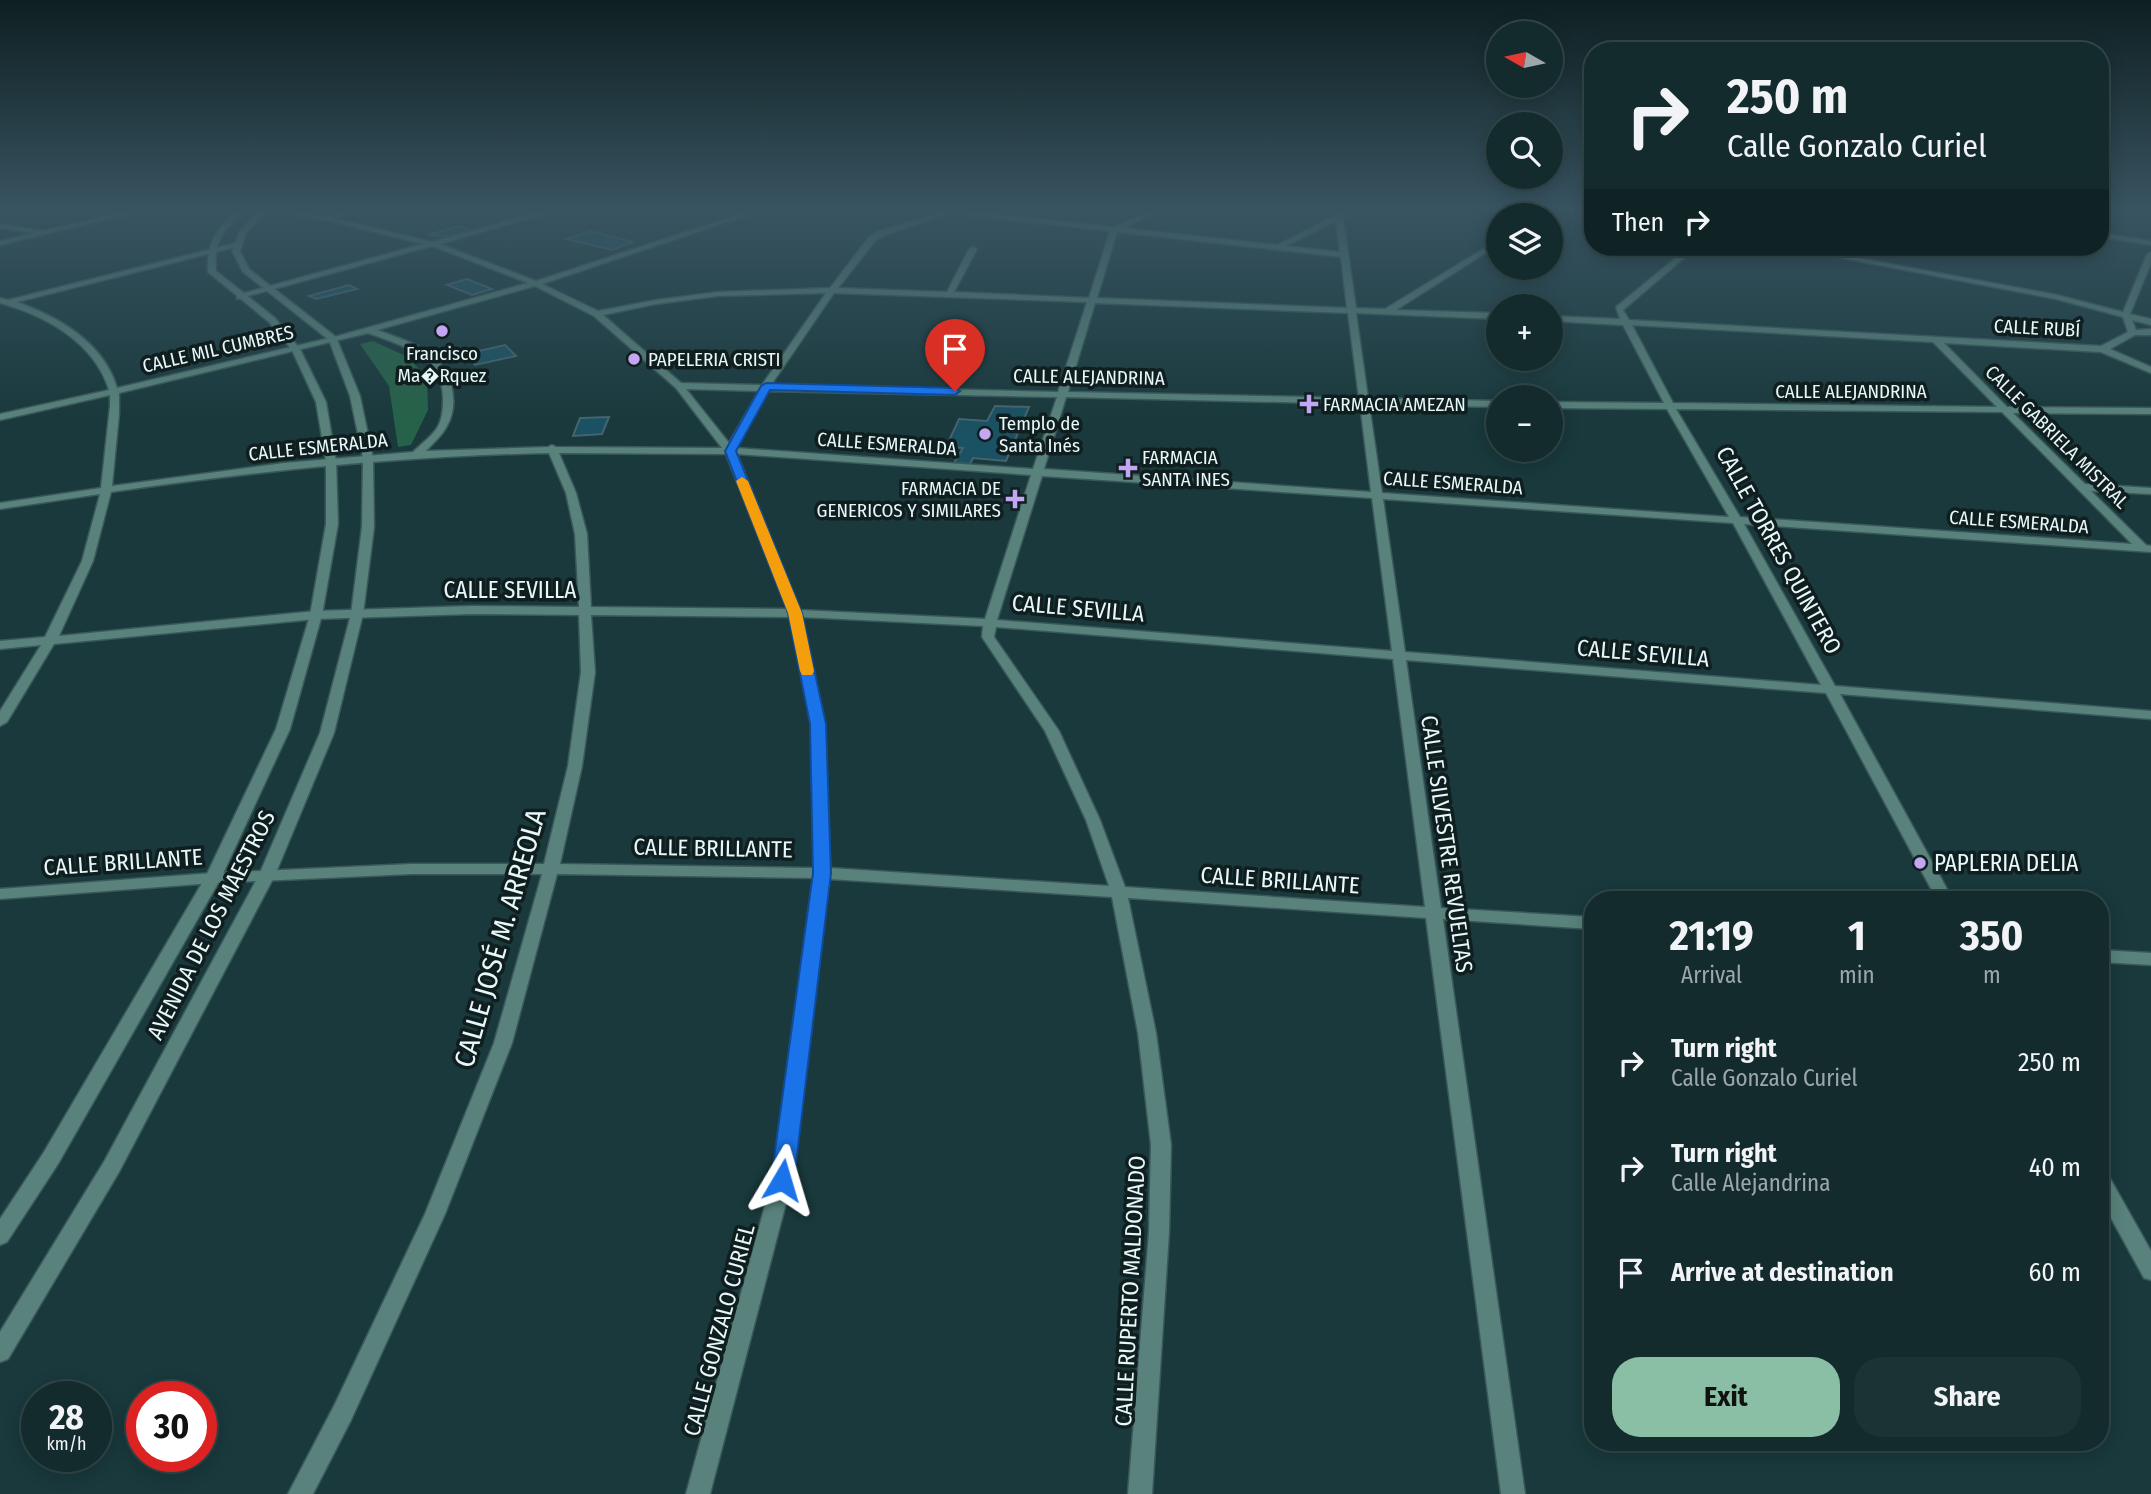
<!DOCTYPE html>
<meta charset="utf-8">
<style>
:root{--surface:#132b2d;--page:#1c3335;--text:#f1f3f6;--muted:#9da7aa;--line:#324749;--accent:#8abfa5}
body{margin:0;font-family:"Fira Sans Condensed",sans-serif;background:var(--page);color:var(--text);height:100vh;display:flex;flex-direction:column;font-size:26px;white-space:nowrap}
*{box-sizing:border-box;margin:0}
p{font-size:23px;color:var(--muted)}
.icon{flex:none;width:38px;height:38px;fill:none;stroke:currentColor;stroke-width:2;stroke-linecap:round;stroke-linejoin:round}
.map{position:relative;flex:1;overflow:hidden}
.side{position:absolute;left:1584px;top:891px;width:525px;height:560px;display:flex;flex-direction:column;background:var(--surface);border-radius:28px;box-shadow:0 4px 18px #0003,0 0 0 2px var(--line)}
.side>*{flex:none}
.guide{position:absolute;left:1584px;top:42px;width:525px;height:214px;border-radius:28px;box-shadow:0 4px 18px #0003,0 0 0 2px var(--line);background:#132b2d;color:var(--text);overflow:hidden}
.needle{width:46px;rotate:279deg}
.fabs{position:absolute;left:1486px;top:21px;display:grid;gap:14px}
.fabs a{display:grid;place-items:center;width:77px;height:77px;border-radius:50%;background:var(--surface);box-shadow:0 4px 18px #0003,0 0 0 2px var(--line);font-size:35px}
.speed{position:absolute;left:21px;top:1381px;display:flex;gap:14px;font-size:35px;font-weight:700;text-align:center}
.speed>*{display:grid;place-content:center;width:91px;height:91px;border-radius:50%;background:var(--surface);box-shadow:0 4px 18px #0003,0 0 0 2px var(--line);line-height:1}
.speed small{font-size:18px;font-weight:400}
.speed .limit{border:10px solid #d22;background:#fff;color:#111}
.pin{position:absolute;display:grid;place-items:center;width:60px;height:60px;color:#fff;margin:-72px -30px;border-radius:50% 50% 50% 0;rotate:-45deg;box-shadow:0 0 7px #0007}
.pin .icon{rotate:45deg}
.me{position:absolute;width:77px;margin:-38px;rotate:7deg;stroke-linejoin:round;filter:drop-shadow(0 0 5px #0008)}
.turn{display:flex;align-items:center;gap:24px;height:147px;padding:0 28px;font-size:32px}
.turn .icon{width:91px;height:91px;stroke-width:2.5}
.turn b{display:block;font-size:49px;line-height:60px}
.then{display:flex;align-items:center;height:66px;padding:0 28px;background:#0003;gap:14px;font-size:26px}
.eta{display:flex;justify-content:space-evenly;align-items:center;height:119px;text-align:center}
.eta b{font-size:42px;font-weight:700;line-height:49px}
.cta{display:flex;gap:14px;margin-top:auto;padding:14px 28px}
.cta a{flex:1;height:80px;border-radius:28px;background:var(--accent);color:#111;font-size:28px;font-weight:700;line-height:80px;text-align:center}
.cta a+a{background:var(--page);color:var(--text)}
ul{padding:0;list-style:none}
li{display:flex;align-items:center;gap:21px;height:105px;padding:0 28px}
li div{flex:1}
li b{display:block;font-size:26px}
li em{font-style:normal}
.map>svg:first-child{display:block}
.green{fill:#266249}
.building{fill:#1a5163;stroke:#46636e;stroke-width:2}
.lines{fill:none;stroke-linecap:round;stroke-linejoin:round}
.service-casing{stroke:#3a585a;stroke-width:3}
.minor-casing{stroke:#3a585a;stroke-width:3}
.tertiary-casing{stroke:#3a585a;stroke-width:3}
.service{fill:#58827b;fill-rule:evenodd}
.minor{fill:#58827b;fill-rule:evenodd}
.tertiary{fill:#58827b;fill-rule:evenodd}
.route{fill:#1a73e8;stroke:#114b97;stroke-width:2}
.slow{fill:#f59e0b}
.poi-dot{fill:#c3a7f2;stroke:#101e1f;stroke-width:2.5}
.labels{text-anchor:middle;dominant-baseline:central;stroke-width:7;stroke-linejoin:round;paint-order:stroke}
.far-street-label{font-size:19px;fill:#e6f8fa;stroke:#101e1f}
.far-poi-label{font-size:19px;fill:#e6f8fa;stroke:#101e1f;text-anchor:start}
.street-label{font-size:23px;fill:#e6f8fa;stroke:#101e1f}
.poi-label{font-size:23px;fill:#e6f8fa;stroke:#101e1f;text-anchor:start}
.near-street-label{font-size:28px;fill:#e6f8fa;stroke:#101e1f}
</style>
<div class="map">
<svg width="2151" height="1494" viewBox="0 0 2151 1494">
<rect width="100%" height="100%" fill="#19393c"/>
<path class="green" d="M 373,341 L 408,357 L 427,378 L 428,410 L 411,445 L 398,447 L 389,386 L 360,344 Z"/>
<g class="building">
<path d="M 458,226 L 472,230 L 449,237 L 428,235 Z"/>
<path d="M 590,231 L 633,242 L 612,250 L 567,239 Z"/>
<path d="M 467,279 L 492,289 L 472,295 L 447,285 Z"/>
<path d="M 349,285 L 357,289 L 316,299 L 309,296 Z"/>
<path d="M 505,345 L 516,356 L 475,365 L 465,354 Z"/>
<path d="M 995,406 L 1029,407 L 1006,461 L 973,458 L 970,464 L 954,463 L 963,448 L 946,447 L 959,419 L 987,421 Z"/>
<path d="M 609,417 L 602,434 L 573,436 L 580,418 Z"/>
</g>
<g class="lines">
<g class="service-casing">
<path id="service" d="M 2132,209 L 2151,209 L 2151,213 Z"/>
</g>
<g class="minor-casing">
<g id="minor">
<path d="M 136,209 L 149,209 L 0,245 L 0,241 L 35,233 L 0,228 L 0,224 L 43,231 Z"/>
<path d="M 268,209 C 287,209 305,216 324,216 C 336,216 349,209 362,209 L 334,218 L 432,242 L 550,209 L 561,209 L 440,244 L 536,281 L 756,209 L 766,209 L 542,284 L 598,311 L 656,300 L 718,292 L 830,288 L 869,237 L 879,231 L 942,212 L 927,209 L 950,209 L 1114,227 L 1154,209 L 1163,209 L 1124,228 L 1277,245 L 1348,209 L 1357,209 L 1343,218 L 1356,308 L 1385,309 L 1498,240 L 1498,245 L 1396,310 L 1498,313 L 1498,319 L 1356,313 L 1368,398 L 1498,401 L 1498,407 L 1369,404 L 1382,493 L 1729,517 L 1667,409 L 1550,408 L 1550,402 L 1664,403 L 1623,325 L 1550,321 L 1550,316 L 1620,319 L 1616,307 L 1689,247 L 1697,247 L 1623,310 L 1629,320 L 2101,346 L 2128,332 L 2123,317 L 2056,299 L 1784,247 L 1799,247 L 2057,295 L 2123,312 L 2147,254 L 2151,252 L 2151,263 L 2130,314 L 2151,319 L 2151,325 L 2132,320 L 2136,330 L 2151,329 L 2151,335 L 2135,335 L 2110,349 L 2151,367 L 2151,373 L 2101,352 L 1944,343 L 2007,407 L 2151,408 L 2151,414 L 2013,413 L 2085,484 L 2151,488 L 2151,494 L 2091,491 L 2146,545 L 2151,546 L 2151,552 L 1744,524 L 1835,686 L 2151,711 L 2151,719 L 1840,694 L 1953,900 L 1937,900 L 1826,693 L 1406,660 L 1441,908 L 1592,917 L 1592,929 L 1443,919 L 1525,1494 L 1501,1494 L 1426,918 L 1128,898 L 1156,1033 L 1171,1145 L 1169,1232 L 1152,1494 L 1128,1494 L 1149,1232 L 1151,1145 L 1138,1033 L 1112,897 L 829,879 L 792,1180 L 710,1494 L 686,1494 L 772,1180 L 813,878 L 557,874 L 512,1043 L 445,1214 L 351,1420 L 313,1494 L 288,1494 L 335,1404 L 425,1214 L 494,1043 L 542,874 L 412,874 L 213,883 L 0,899 L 0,889 L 213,873 L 412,864 L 544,864 L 568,766 L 581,672 L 579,615 L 472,614 L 316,619 L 54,644 L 7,722 L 0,726 L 0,711 L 41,645 L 0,649 L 0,641 L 45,637 L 82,561 L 100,494 L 0,509 L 0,503 L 101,488 L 110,406 L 110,395 L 0,420 L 0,414 L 109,390 C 94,342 46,316 0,303 L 0,298 L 8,300 L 240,242 L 240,246 L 17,302 C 59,317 104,343 117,388 L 334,337 L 528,283 L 432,246 L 237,299 L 237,295 L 423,244 L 325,220 ZM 950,213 L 1110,231 L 1089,298 L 954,292 L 977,249 L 973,247 L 969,249 L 947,292 L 838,288 L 875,241 L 885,235 ZM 1336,221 L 1340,252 L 1286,246 ZM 1117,232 L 1341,257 L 1347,308 L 1097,298 ZM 535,286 L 594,316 L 676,388 L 722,448 L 556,447 L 552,445 L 548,447 L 426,451 C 433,443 442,436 447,426 C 460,403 452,372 432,356 C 417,343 396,337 377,330 ZM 826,293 L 762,385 L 681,383 L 603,315 L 656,304 L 718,296 ZM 834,293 L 1087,302 L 1058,392 L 771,385 ZM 1095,303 L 1348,313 L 1359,398 L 1068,392 ZM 1632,325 L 1933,342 L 1997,407 L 1673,403 ZM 368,333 C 402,345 445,358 443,401 C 443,410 442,420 437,428 C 431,437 421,444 413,452 L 284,463 L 112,486 L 119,414 L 119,393 ZM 686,389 L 759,391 L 729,443 ZM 768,391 L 1057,397 L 1033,469 L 736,448 ZM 1066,397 L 1360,404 L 1371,492 L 1044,469 ZM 1676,409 L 2002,412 L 2132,544 L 1740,517 ZM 549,453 L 566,493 L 575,534 L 579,607 L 472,606 L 316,611 L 59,636 L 93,561 L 111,492 C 257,471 402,456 549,453 ZM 559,453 L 726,454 L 787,609 L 591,607 L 587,534 L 576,493 ZM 737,454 L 1031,475 L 985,619 L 800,610 ZM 1042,476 L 1372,498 L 1392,651 L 997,620 ZM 1383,499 L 1733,523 L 1821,685 L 1405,652 ZM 591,615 L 790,617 L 811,724 L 814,868 L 560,864 L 582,766 L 595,672 ZM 802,617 L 983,626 L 982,637 L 1045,731 L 1086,820 L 1109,886 L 830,868 L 825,724 ZM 996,627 L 1393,659 L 1425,907 L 1125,887 L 1100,820 L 1059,731 L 994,637 Z"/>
<path d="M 1545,209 L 1553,209 L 1545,215 L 1537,215 Z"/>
<path d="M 1581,209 L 1592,209 L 1592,213 L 1582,210 Z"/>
<path d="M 2100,233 L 2151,241 L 2151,245 L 2100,237 Z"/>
<path d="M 2100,950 L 2151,953 L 2151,965 L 2100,962 Z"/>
<path d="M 2100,1171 L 2107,1173 L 2151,1251 L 2151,1280 L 2144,1278 L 2100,1198 Z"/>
</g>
</g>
<g class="tertiary-casing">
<g id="tertiary">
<path d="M 239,209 L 247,209 C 225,230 213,238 216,271 L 275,318 L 300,349 L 326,402 L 336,461 L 338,524 L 322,615 L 290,729 L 221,878 L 58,1164 L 7,1242 L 0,1245 L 0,1219 L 44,1152 L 205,878 L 276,729 L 310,615 L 326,524 L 326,461 L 316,402 L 292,350 L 269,322 L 208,272 C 206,243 217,227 239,209 Z"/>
<path d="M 261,209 L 269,209 L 246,233 L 240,251 L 249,269 L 336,337 L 360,396 L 373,458 L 374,527 L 363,614 L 334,733 L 275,875 L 119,1172 L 8,1359 L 0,1362 L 0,1332 L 105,1160 L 259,875 L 320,733 L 351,614 L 362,527 L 363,458 L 350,396 L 329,340 L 243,272 L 232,251 L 240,231 Z"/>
</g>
</g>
<use href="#service" class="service"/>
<use href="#minor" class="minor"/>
<use href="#tertiary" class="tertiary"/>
</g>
<linearGradient id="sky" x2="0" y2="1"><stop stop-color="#0e1f21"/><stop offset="0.5" stop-color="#385461"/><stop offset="1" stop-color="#385461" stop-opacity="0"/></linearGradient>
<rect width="2151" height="418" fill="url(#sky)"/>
<path class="route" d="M 766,383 L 955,388 L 960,391 L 955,395 L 770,390 L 736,451 L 802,613 L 826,724 L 831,873 L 794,1180 L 790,1187 L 782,1189 L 775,1187 L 771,1180 L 813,873 L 810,724 L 788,613 L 725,451 L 761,386 Z"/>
<path class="slow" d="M 742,477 L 748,481 L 802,613 L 814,671 L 812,675 L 802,675 L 800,671 L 788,613 L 736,481 Z"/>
<g class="poi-dot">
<circle cx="442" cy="331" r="7"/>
<circle cx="634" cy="359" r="7"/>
<path d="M1305.5 393.5h7v7h7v7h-7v7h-7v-7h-7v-7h7z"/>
<circle cx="985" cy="434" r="7"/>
<path d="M1124.5 457.5h7v7h7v7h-7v7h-7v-7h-7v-7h7z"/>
<path d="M1011.5 488.5h7v7h7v7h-7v7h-7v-7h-7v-7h7z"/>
<circle cx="1920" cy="863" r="7"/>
</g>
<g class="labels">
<g class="far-street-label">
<text transform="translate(2037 328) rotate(3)">CALLE RUBÍ</text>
<text transform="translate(218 349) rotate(-13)">CALLE MIL CUMBRES</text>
<text transform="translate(1089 377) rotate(1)">CALLE ALEJANDRINA</text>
<text x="1851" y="391">CALLE ALEJANDRINA</text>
<text transform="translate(2057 437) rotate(45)">CALLE GABRIELA MISTRAL</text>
<text transform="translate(887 444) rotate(4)">CALLE ESMERALDA</text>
<text transform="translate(318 447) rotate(-6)">CALLE ESMERALDA</text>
<text transform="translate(1453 483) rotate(4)">CALLE ESMERALDA</text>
<text transform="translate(2019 522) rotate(4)">CALLE ESMERALDA</text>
</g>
<g class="far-poi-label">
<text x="442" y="353" text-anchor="middle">Francisco<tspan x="442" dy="22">Ma�Rquez</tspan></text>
<text x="648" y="359">PAPELERIA CRISTI</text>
<text x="1323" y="404">FARMACIA AMEZAN</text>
<text x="999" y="423">Templo de<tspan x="999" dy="22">Santa Inés</tspan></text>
<text x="1142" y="457">FARMACIA<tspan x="1142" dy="22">SANTA INES</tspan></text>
<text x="1001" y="488" text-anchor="end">FARMACIA DE<tspan x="1001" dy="22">GENERICOS Y SIMILARES</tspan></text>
</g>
<g class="street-label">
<text transform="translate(1779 550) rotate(61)">CALLE TORRES QUINTERO</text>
<text x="510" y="590">CALLE SEVILLA</text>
<text transform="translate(1078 608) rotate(5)">CALLE SEVILLA</text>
<text transform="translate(1643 653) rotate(5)">CALLE SEVILLA</text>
<text transform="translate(1447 844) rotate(82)">CALLE SILVESTRE REVUELTAS</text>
<text transform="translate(713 848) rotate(1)">CALLE BRILLANTE</text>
<text transform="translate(123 862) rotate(-4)">CALLE BRILLANTE</text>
<text transform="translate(1280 880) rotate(4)">CALLE BRILLANTE</text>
<text transform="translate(211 925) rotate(-63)">AVENIDA DE LOS MAESTROS</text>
<text transform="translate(1130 1291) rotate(-87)">CALLE RUPERTO MALDONADO</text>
<text transform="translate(719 1330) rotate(-75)">CALLE GONZALO CURIEL</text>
</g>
<g class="poi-label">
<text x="1934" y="863">PAPLERIA DELIA</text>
</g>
<g class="near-street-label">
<text transform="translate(500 938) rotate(-74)">CALLE JOSÉ M. ARREOLA</text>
</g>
</g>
</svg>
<div class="fabs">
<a><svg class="needle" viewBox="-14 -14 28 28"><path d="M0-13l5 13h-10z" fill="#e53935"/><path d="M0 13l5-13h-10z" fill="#9da7aa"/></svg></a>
<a><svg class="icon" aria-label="search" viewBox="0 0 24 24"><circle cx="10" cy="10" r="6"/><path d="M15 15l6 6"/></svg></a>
<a><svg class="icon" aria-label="layers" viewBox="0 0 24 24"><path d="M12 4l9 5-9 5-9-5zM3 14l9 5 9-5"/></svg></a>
<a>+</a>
<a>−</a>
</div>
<div class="speed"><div>28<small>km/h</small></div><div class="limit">30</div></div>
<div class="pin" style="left:955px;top:391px;background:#d93025"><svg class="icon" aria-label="arrive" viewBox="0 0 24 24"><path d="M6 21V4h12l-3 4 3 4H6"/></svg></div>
<svg class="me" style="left:782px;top:1180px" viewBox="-20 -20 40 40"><path d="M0-17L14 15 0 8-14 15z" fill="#1a73e8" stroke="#fff" stroke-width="4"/></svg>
<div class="guide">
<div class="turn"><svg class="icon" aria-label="right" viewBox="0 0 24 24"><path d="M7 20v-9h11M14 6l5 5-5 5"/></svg><div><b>250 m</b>Calle Gonzalo Curiel</div></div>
<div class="then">Then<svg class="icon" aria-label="right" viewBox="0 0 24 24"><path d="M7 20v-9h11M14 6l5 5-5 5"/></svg></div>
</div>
<section class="side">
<div class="eta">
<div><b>21:19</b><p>Arrival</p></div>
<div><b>1</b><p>min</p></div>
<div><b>350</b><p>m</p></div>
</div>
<ul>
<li><svg class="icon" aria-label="right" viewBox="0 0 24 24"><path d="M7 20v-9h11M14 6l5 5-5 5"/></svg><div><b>Turn right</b><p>Calle Gonzalo Curiel</p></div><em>250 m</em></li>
<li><svg class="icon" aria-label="right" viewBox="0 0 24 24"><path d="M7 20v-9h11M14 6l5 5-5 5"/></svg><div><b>Turn right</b><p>Calle Alejandrina</p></div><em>40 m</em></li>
<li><svg class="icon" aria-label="arrive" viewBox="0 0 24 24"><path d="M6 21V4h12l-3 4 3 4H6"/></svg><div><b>Arrive at destination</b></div><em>60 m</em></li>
</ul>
<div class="cta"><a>Exit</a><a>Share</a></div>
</section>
</div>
